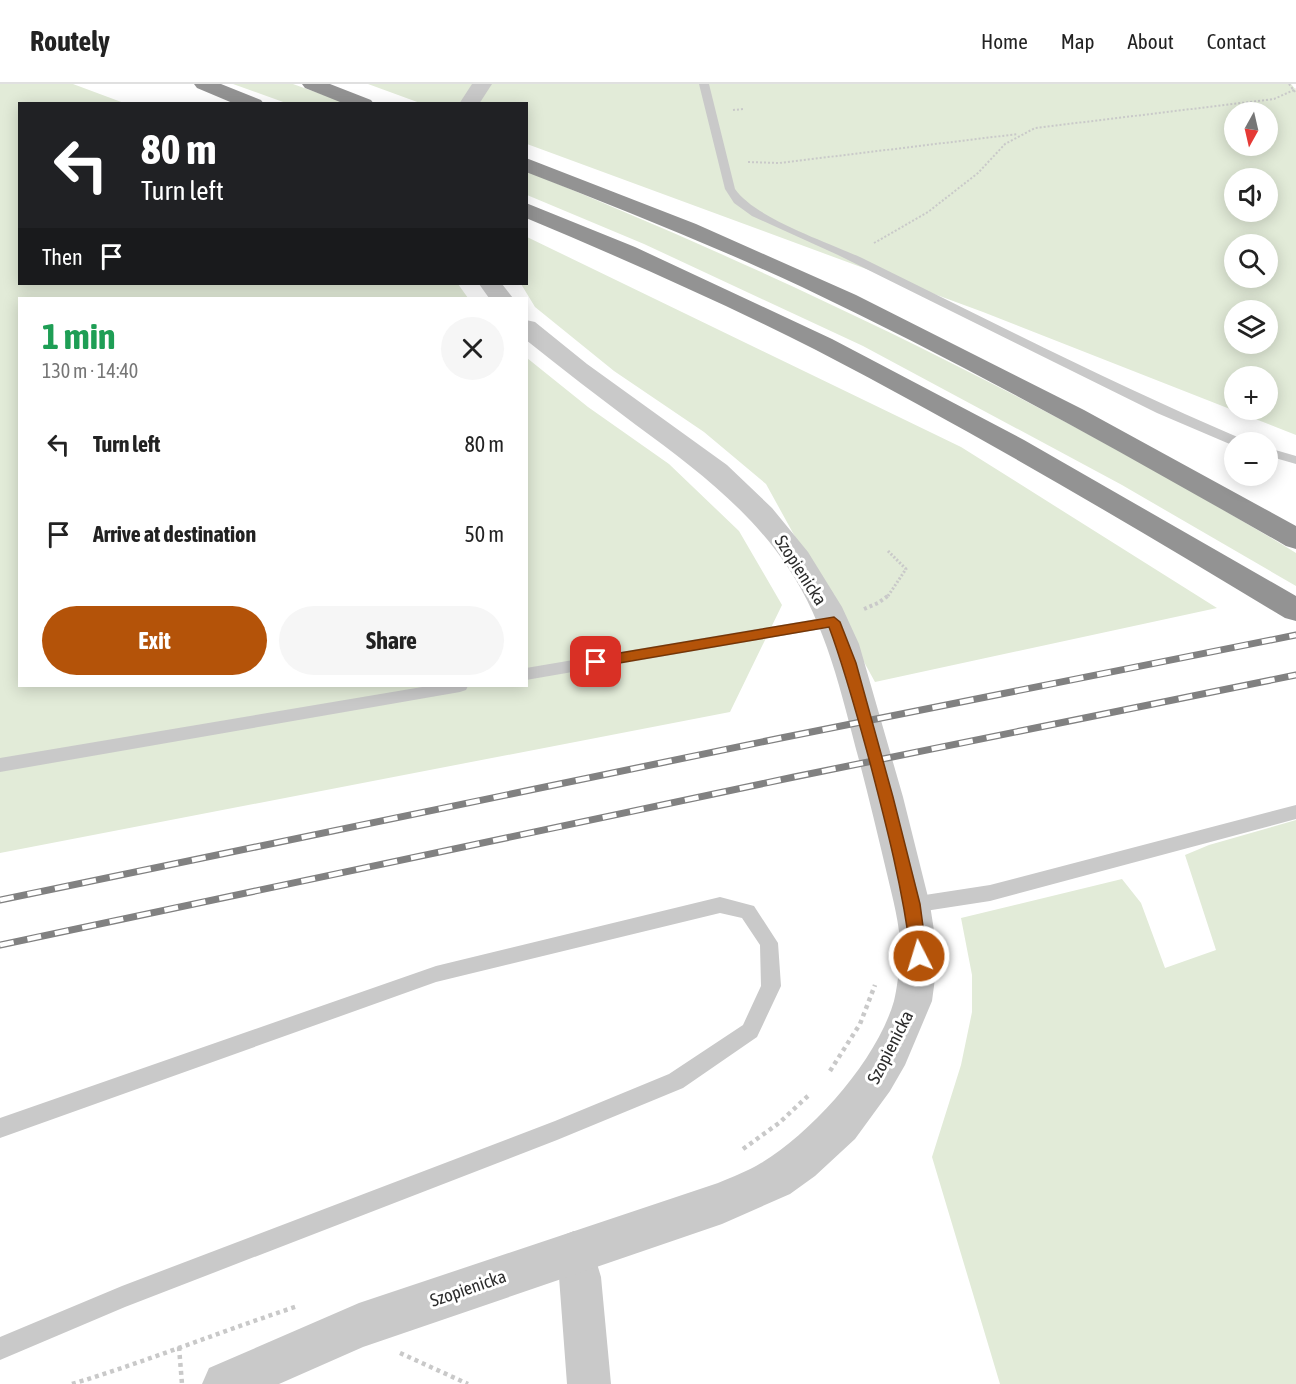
<!DOCTYPE html>
<meta charset="utf-8">
<style>
:root{--surface:#fff;--page:#f6f6f6;--text:#222;--muted:#767676;--line:#e0e0e0;--accent:#b45309}
body{margin:0;font-family:"Asap Condensed",sans-serif;background:var(--page);color:var(--text);height:100vh;display:flex;flex-direction:column;font-size:22px;white-space:nowrap}
*{box-sizing:border-box;margin:0}
p{font-size:20px;color:var(--muted)}
.icon{flex:none;width:33px;height:33px;fill:none;stroke:currentColor;stroke-width:2;stroke-linecap:round;stroke-linejoin:round}
.map{position:relative;flex:1;overflow:hidden}
.sheet{position:absolute;left:18px;top:213px;width:510px;height:390px;display:flex;flex-direction:column;background:var(--surface);border-radius:0px;box-shadow:0 3px 15px #0003}
.sheet>*{flex:none}
.top-card{position:absolute;left:18px;top:18px;width:510px;height:183px;border-radius:0px;box-shadow:0 3px 15px #0003;background:#202124;color:#fff;overflow:hidden}
.needle{width:39px;rotate:188deg}
.tools{position:absolute;left:1224px;top:18px;display:grid;gap:12px}
.tools a{display:grid;place-items:center;width:54px;height:54px;border-radius:50%;background:var(--surface);box-shadow:0 3px 15px #0003;font-size:30px}
.pin{position:absolute;display:grid;place-items:center;width:51px;height:51px;color:#fff;margin:-26px;border-radius:12px;box-shadow:0 3px 9px #0006}
.me{position:absolute;width:66px;margin:-33px;rotate:355deg;stroke-linejoin:round;filter:drop-shadow(0 0 4px #0008)}
.turn{display:flex;align-items:center;gap:21px;height:126px;padding:0 24px;font-size:27px}
.turn .icon{width:78px;height:78px;stroke-width:2.5}
.turn b{display:block;font-size:42px;line-height:51px}
.then{display:flex;align-items:center;height:57px;padding:0 24px;background:#0003;gap:12px;font-size:22px}
.round{display:grid;place-items:center;flex:none;width:63px;height:63px;border-radius:32px;background:var(--page)}
.head{display:flex;align-items:center;justify-content:space-between;height:102px;padding:0 24px}
h1{font-size:36px;font-weight:700;line-height:45px;color:#1e9e55}
.primary-button{display:flex;gap:12px;margin-top:auto;padding:12px 24px}
.primary-button a{flex:1;height:69px;border-radius:36px;background:var(--accent);color:#fff;font-size:24px;font-weight:700;line-height:69px;text-align:center}
.primary-button a+a{background:var(--page);color:var(--text)}
ul{padding:0;list-style:none}
li{display:flex;align-items:center;gap:18px;height:90px;padding:0 24px}
li div{flex:1}
li b{display:block;font-size:22px}
li em{font-style:normal}
header{display:flex;align-items:center;gap:36px;box-sizing:border-box;height:84px;padding:0 30px;background:var(--surface);border-bottom:2px solid var(--line)}
header strong{font-size:28px}
nav{display:flex;gap:33px;margin-inline-start:auto;font-size:21px}
.map>svg:first-child{display:block}
.green{fill:#e2ebd8;fill-rule:evenodd}
.lines{fill:none;stroke-linecap:round;stroke-linejoin:round}
.path-far3{stroke:#c9c9c9;stroke-width:2;stroke-dasharray:2 2;stroke-linecap:butt}
.path-far2{stroke:#c9c9c9;stroke-width:3;stroke-dasharray:2 2;stroke-linecap:butt}
.path-far1{stroke:#c9c9c9;stroke-width:4;stroke-dasharray:3 3;stroke-linecap:butt}
.path{stroke:#c9c9c9;stroke-width:4.5;stroke-dasharray:4 4;stroke-linecap:butt}
.service{fill:#c9c9c9;fill-rule:evenodd}
.minor{fill:#c9c9c9;fill-rule:evenodd}
.tertiary{fill:#c9c9c9;fill-rule:evenodd}
.motorway{fill:#939393;fill-rule:evenodd}
.rail-casing{stroke:#818181;stroke-width:7}
.rail{stroke:#fff;stroke-width:4.5;stroke-dasharray:14;stroke-linecap:butt}
.route{fill:#b45309;stroke:#753606;stroke-width:1.5}
.labels{text-anchor:middle;dominant-baseline:central;stroke-width:6;stroke-linejoin:round;paint-order:stroke}
.street-label{font-size:18px;fill:#2c2c2c;stroke:#fff}
</style>
<header>
<strong>Routely</strong>
<nav><a>Home</a><a>Map</a><a>About</a><a>Contact</a></nav>
</header>
<div class="map">
<svg width="1296" height="1300" viewBox="0 0 1296 1300">
<rect width="100%" height="100%" fill="#fff"/>
<g class="green">
<path d="M 0,0 L 73,0 L 124,19 L 20,20 L 20,200 L 458,200 L 468,214 L 20,214 L 20,602 L 526,602 L 527,274 L 588,323 L 669,380 L 739,447 L 782,521 L 730,628 L 0,769 Z"/>
<path d="M 233,0 L 293,0 L 346,19 L 286,19 Z"/>
<path d="M 368,0 L 1291,0 L 1296,6 L 1296,351 L 983,228 L 527,60 L 526,20 L 420,19 ZM 1234,28 L 1268,28 L 1268,62 L 1234,62 ZM 1234,94 L 1268,94 L 1268,128 L 1234,128 ZM 1234,160 L 1268,160 L 1268,194 L 1234,194 ZM 1234,226 L 1268,226 L 1268,260 L 1234,260 ZM 1234,292 L 1268,292 L 1268,326 L 1234,326 Z"/>
<path d="M 526,87 C 792,195 1050,320 1296,469 L 1296,502 L 1122,401 L 863,262 L 644,160 L 527,111 Z"/>
<path d="M 527,153 L 961,363 L 1217,524 L 875,598 L 766,400 L 704,348 L 614,287 L 535,223 L 521,200 L 526,200 Z"/>
<path d="M 1296,736 L 1296,1300 L 1000,1300 L 932,1073 L 961,981 L 972,928 L 972,891 L 961,834 L 1122,795 L 1141,819 L 1165,884 L 1216,866 L 1185,771 L 1209,761 Z"/>
</g>
<g class="lines">
<g class="path-far3">
<path d="M 1289,0 L 1295,8"/>
<path d="M 733,26 L 744,25"/>
<path d="M 748,78 L 779,79 L 1018,50"/>
<path d="M 874,159 L 928,128 L 978,89 L 1005,60 L 1035,44 L 1274,15 L 1296,5"/>
</g>
<path class="path-far2" d="M 888,512 L 906,485 L 888,467"/>
<path class="path-far1" d="M 864,525 L 878,519 L 889,511"/>
<g class="path">
<path d="M 830,987 L 860,940 L 875,901"/>
<path d="M 743,1065 L 779,1039 L 809,1011"/>
<path d="M 179,1263 L 182,1300"/>
<path d="M 400,1269 L 468,1300"/>
<path d="M 72,1300 C 148,1277 222,1247 298,1222"/>
</g>
<g class="service">
<path d="M 699,0 L 709,0 L 735,105 C 756,135 828,158 862,174 C 988,236 1113,300 1242,355 L 1243,358 L 1234,358 L 1234,362 L 1232,361 L 1157,329 L 838,171 L 752,132 L 734,119 L 725,105 Z"/>
<path d="M 1268,364 L 1296,372 L 1296,380 L 1268,372 Z"/>
<path d="M 834,532 L 839,534 L 842,538 L 839,542 L 526,596 L 526,584 Z"/>
<path d="M 428,602 L 468,602 L 466,606 L 460,608 L 0,688 L 0,674 Z"/>
<path d="M 1296,721 L 1296,735 L 990,817 L 912,829 L 906,827 L 903,821 L 906,815 L 912,813 L 990,801 Z"/>
<path d="M 720,813 L 754,822 L 778,859 L 781,902 L 757,953 L 683,1004 L 557,1056 L 125,1223 L 0,1276 L 0,1253 L 122,1202 L 555,1037 L 669,990 L 743,941 L 761,902 L 760,861 L 742,834 L 720,829 L 436,898 L 0,1054 L 0,1034 L 436,882 Z"/>
</g>
<path class="minor" d="M 574,1147 L 589,1153 L 601,1193 L 611,1300 L 567,1300 L 559,1193 L 553,1168 L 559,1153 Z"/>
<g class="tertiary">
<path d="M 472,0 L 492,0 L 479,20 L 459,20 Z"/>
<path d="M 479,200 L 502,200 L 513,214 L 489,214 Z"/>
<path d="M 526,236 L 535,238 L 587,280 L 727,381 L 772,424 L 808,468 L 842,523 L 859,560 L 903,713 L 930,821 L 938,872 L 932,917 L 905,981 L 890,1007 L 855,1055 L 815,1092 L 790,1110 L 722,1140 L 363,1263 L 279,1300 L 202,1300 L 209,1284 L 359,1219 L 718,1099 C 732,1093 748,1087 761,1079 C 813,1048 877,976 894,917 C 897,904 899,888 900,874 C 902,847 893,816 887,790 C 878,752 869,714 859,676 C 841,609 827,541 787,482 C 748,424 692,382 636,341 C 599,313 562,285 526,256 Z"/>
</g>
<g class="motorway">
<path d="M 194,0 L 221,0 L 261,16 L 264,20 L 235,20 L 197,4 Z"/>
<path d="M 302,0 L 330,0 L 371,16 L 374,20 L 345,20 L 305,4 Z"/>
<path d="M 526,74 L 696,140 L 856,211 L 1084,326 L 1296,442 L 1296,465 L 1286,462 C 1127,371 968,282 802,203 C 712,161 619,124 526,88 Z"/>
<path d="M 526,119 L 635,163 L 832,255 L 1024,356 L 1296,512 L 1296,537 L 1285,534 C 1131,441 976,349 816,266 C 721,218 624,175 526,134 Z"/>
</g>
<g class="rail-casing">
<g id="rail">
<path d="M 0,816 L 781,654 L 1296,551"/>
<path d="M 0,861 L 794,693 L 1296,591"/>
</g>
</g>
<use href="#rail" class="rail"/>
</g>
<path class="route" d="M 834,533 L 840,538 L 856,579 L 893,713 L 920,820 L 927,872 L 924,877 L 919,879 L 913,877 L 911,872 C 903,805 886,740 869,675 C 857,631 845,586 829,543 L 596,583 L 590,578 L 596,573 Z"/>
<g class="labels">
<g class="street-label">
<text transform="translate(801 486) rotate(57)">Szopienicka</text>
<text transform="translate(890 963) rotate(-63)">Szopienicka</text>
<text transform="translate(468 1204) rotate(-19)">Szopienicka</text>
</g>
</g>
</svg>
<div class="tools">
<a><svg class="needle" viewBox="-14 -14 28 28"><path d="M0-13l5 13h-10z" fill="#e53935"/><path d="M0 13l5-13h-10z" fill="#767676"/></svg></a>
<a><svg class="icon" aria-label="sound" viewBox="0 0 24 24"><path d="M4 9h4l5-4v14l-5-4H4zM17 9q2 3 0 6"/></svg></a>
<a><svg class="icon" aria-label="search" viewBox="0 0 24 24"><circle cx="10" cy="10" r="6"/><path d="M15 15l6 6"/></svg></a>
<a><svg class="icon" aria-label="layers" viewBox="0 0 24 24"><path d="M12 4l9 5-9 5-9-5zM3 14l9 5 9-5"/></svg></a>
<a>+</a>
<a>−</a>
</div>
<div class="pin" style="left:596px;top:578px;background:#d93025"><svg class="icon" aria-label="arrive" viewBox="0 0 24 24"><path d="M6 21V4h12l-3 4 3 4H6"/></svg></div>
<svg class="me" style="left:919px;top:872px" viewBox="-20 -20 40 40"><circle r="17" fill="#b45309" stroke="#fff" stroke-width="3"/><path d="M0-11L8 9 0 5-8 9z" fill="#fff"/></svg>
<div class="top-card">
<div class="turn"><svg class="icon" aria-label="left" viewBox="0 0 24 24"><path d="M17 20v-9H6M10 6l-5 5 5 5"/></svg><div><b>80 m</b>Turn left</div></div>
<div class="then">Then<svg class="icon" aria-label="arrive" viewBox="0 0 24 24"><path d="M6 21V4h12l-3 4 3 4H6"/></svg></div>
</div>
<section class="sheet">
<div class="head"><div><h1>1 min</h1><p>130 m · 14:40</p></div><a class="round"><svg class="icon" aria-label="close" viewBox="0 0 24 24"><path d="M6 6l12 12M18 6L6 18"/></svg></a></div>
<ul>
<li><svg class="icon" aria-label="left" viewBox="0 0 24 24"><path d="M17 20v-9H6M10 6l-5 5 5 5"/></svg><div><b>Turn left</b></div><em>80 m</em></li>
<li><svg class="icon" aria-label="arrive" viewBox="0 0 24 24"><path d="M6 21V4h12l-3 4 3 4H6"/></svg><div><b>Arrive at destination</b></div><em>50 m</em></li>
</ul>
<div class="primary-button"><a>Exit</a><a>Share</a></div>
</section>
</div>
